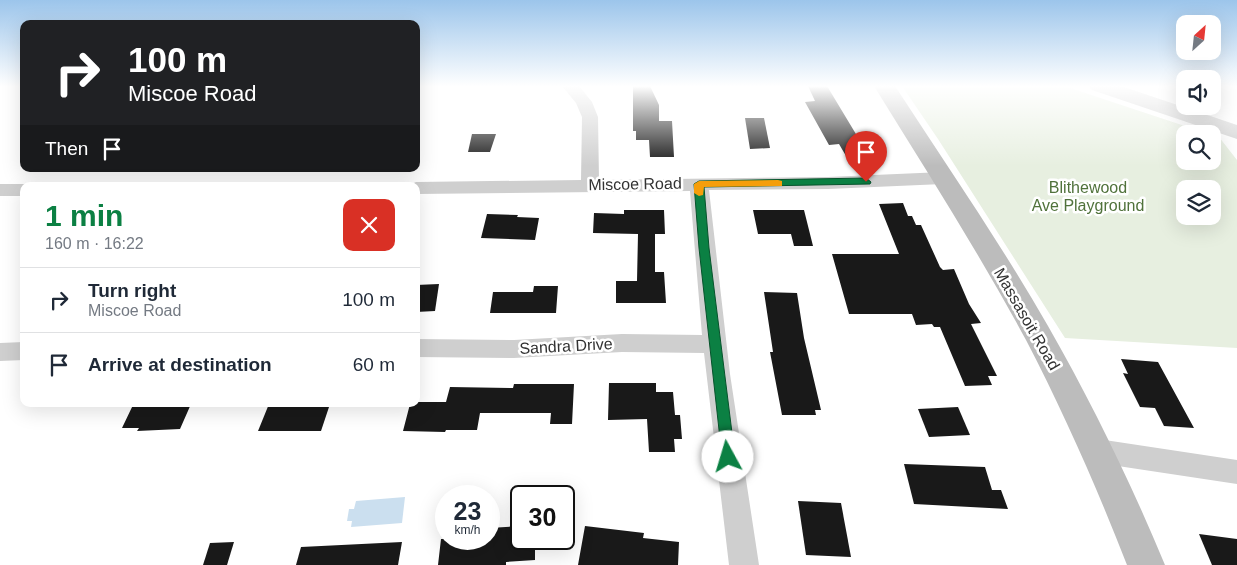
<!DOCTYPE html>
<meta charset="utf-8">
<style>
:root{--surface:#fff;--page:#f6f6f7;--text:#1f2937;--muted:#747a83;--line:#e0e1e3;--accent:#0b8043}
body{margin:0;font-family:Arial,sans-serif;background:var(--page);color:var(--text);height:100vh;display:flex;flex-direction:column;font-size:19px;white-space:nowrap}
*{box-sizing:border-box;margin:0}
p{font-size:16px;color:var(--muted)}
.icon{flex:none;width:28px;height:28px;fill:none;stroke:currentColor;stroke-width:2;stroke-linecap:round;stroke-linejoin:round}
.map{position:relative;flex:1;overflow:hidden}
.sheet{position:absolute;left:20px;top:182px;width:400px;height:225px;display:flex;flex-direction:column;background:var(--surface);border-radius:10px;box-shadow:0 5px 20px #0002}
.sheet>*{flex:none}
.guide{position:absolute;left:20px;top:20px;width:400px;height:152px;border-radius:10px;box-shadow:0 5px 20px #0002;background:#202124;color:#fff;overflow:hidden}
.needle{width:32px;rotate:27deg}
.buttons{position:absolute;left:1176px;top:15px;display:grid;gap:10px}
.buttons a{display:grid;place-items:center;width:45px;height:45px;border-radius:10px;background:var(--surface);box-shadow:0 5px 20px #0002;font-size:25px}
.speed{position:absolute;left:435px;top:485px;display:flex;gap:10px;font-size:25px;font-weight:700;text-align:center}
.speed>*{display:grid;place-content:center;width:65px;height:65px;border-radius:50%;background:var(--surface);box-shadow:0 5px 20px #0002;line-height:1}
.speed small{font-size:12px;font-weight:400}
.speed .limit{border:2px solid #111;border-radius:8px;background:#fff;color:#111}
.pin{position:absolute;display:grid;place-items:center;width:42px;height:42px;color:#fff;margin:-51px -21px;border-radius:50% 50% 50% 0;rotate:-45deg;box-shadow:0 0 5px #0007}
.pin .icon{rotate:45deg}
.me{position:absolute;width:55px;margin:-28px;rotate:354deg;stroke-linejoin:round;filter:drop-shadow(0 0 4px #0008)}
.turn{display:flex;align-items:center;gap:18px;height:105px;padding:0 25px;font-size:22px}
.turn .icon{width:65px;height:65px;stroke-width:2.5}
.turn b{display:block;font-size:35px;line-height:42px}
.then{display:flex;align-items:center;height:48px;padding:0 25px;background:#0003;gap:10px;font-size:19px}
.round{display:grid;place-items:center;flex:none;width:52px;height:52px;border-radius:10px;background:var(--page)}
.summary{display:flex;align-items:center;justify-content:space-between;height:85px;padding:0 25px}
h1{font-size:30px;font-weight:800;line-height:38px;color:var(--accent)}
ul{padding:0;list-style:none}
li{display:flex;align-items:center;gap:15px;height:65px;padding:0 25px;border-top:1px solid var(--line)}
li div{flex:1}
li b{display:block;font-size:19px}
li em{font-style:normal}
.map>svg:first-child{display:block}
.green{fill:#e7efe0;fill-rule:evenodd}
.water{fill:#cbdfef}
.building{fill:#191919}
.lines{fill:none;stroke-linecap:round;stroke-linejoin:round}
.minor{fill:#cfcfcf;fill-rule:evenodd}
.tertiary{fill:#cfcfcf;fill-rule:evenodd}
.secondary{fill:#bcbcbc;fill-rule:evenodd}
.route{fill:#0b8043;stroke:#07532c}
.slow{fill:#f59e0b}
.labels{text-anchor:middle;dominant-baseline:central;stroke-width:5;stroke-linejoin:round;paint-order:stroke}
.street-label{font-size:16px;fill:#323232;stroke:#fff}
.park-label{font-size:16px;fill:#50723b;stroke:#fff}
</style>
<div class="map">
<svg width="1237" height="565" viewBox="0 0 1237 565">
<rect width="100%" height="100%" fill="#fff"/>
<path class="green" d="M 902,86 L 1064,86 L 1209,134 L 1185,134 L 1185,161 L 1212,161 L 1213,135 L 1219,137 L 1237,160 L 1237,348 L 1065,338 L 938,139 ZM 1185,189 L 1212,189 L 1212,216 L 1185,216 Z"/>
<path class="water" d="M 405,497 L 402,523 L 351,527 L 352,521 L 347,521 L 349,509 L 354,509 L 356,501 Z"/>
<g class="building">
<path d="M 633,86 L 650,86 L 659,105 L 659,121 L 672,121 L 674,157 L 650,157 L 649,140 L 636,140 L 636,131 L 633,131 Z"/>
<path d="M 808,86 L 827,86 L 871,159 L 849,161 L 839,144 L 829,145 L 805,102 L 815,101 Z"/>
<path d="M 745,118 L 764,118 L 770,148 L 750,149 Z"/>
<path d="M 472,134 L 496,134 L 490,152 L 468,152 Z"/>
<path d="M 903,203 L 908,216 L 912,216 L 916,225 L 921,225 L 940,267 L 943,270 L 954,269 L 969,304 L 981,323 L 971,324 L 997,376 L 988,376 L 992,385 L 965,386 L 940,327 L 934,327 L 932,324 L 916,325 L 912,314 L 849,314 L 832,254 L 899,254 L 879,204 Z"/>
<path d="M 624,210 L 664,210 L 665,234 L 655,234 L 655,272 L 664,272 L 666,303 L 616,303 L 616,281 L 637,281 L 638,234 L 593,233 L 594,213 L 624,214 Z"/>
<path d="M 753,210 L 804,210 L 813,246 L 794,246 L 791,234 L 758,234 Z"/>
<path d="M 487,214 L 518,215 L 517,217 L 539,218 L 535,240 L 481,238 Z"/>
<path d="M 439,284 L 435,311 L 416,312 L 416,285 Z"/>
<path d="M 534,286 L 558,286 L 556,313 L 490,313 L 493,292 L 533,292 Z"/>
<path d="M 764,292 L 797,293 L 804,338 L 821,410 L 815,410 L 816,415 L 782,415 L 770,352 L 773,352 Z"/>
<path d="M 1121,359 L 1158,362 L 1194,428 L 1164,426 L 1155,408 L 1140,407 L 1123,373 L 1128,374 Z"/>
<path d="M 609,383 L 656,383 L 656,392 L 673,392 L 675,415 L 680,415 L 682,439 L 674,439 L 675,452 L 649,452 L 647,419 L 608,420 Z"/>
<path d="M 514,384 L 574,384 L 572,424 L 550,424 L 551,413 L 480,413 L 477,430 L 446,430 L 445,432 L 403,431 L 410,404 L 416,404 L 416,402 L 446,402 L 450,387 L 513,388 Z"/>
<path d="M 191,404 L 180,429 L 137,431 L 139,428 L 122,428 L 133,405 Z"/>
<path d="M 269,404 L 330,404 L 321,431 L 258,431 Z"/>
<path d="M 958,407 L 970,435 L 929,437 L 918,409 Z"/>
<path d="M 904,464 L 985,467 L 992,490 L 1001,490 L 1008,509 L 914,504 Z"/>
<path d="M 798,501 L 841,503 L 851,557 L 806,555 Z"/>
<path d="M 521,526 L 521,539 L 535,539 L 535,560 L 506,562 L 506,565 L 438,565 L 441,539 L 489,539 L 489,528 Z"/>
<path d="M 585,526 L 644,533 L 643,538 L 679,542 L 678,565 L 578,565 Z"/>
<path d="M 1199,534 L 1237,539 L 1237,565 L 1212,565 Z"/>
<path d="M 234,542 L 227,565 L 203,565 L 210,543 Z"/>
<path d="M 402,542 L 398,565 L 296,565 L 301,547 Z"/>
</g>
<g class="lines">
<g class="minor">
<path d="M 562,86 L 579,86 L 592,102 L 598,117 L 599,180 L 828,177 L 943,172 L 949,174 L 952,178 L 949,182 L 943,184 L 828,189 L 709,190 L 730,374 L 759,565 L 729,565 L 704,353 L 622,352 L 514,358 L 416,357 L 416,339 L 514,340 L 622,334 L 702,335 L 690,191 L 416,194 L 416,186 L 408,186 L 416,182 L 581,180 L 582,117 L 576,103 Z"/>
<path d="M 0,184 L 24,184 L 31,186 L 24,186 L 24,196 L 0,196 Z"/>
<path d="M 24,342 L 24,360 L 0,361 L 0,343 Z"/>
<path d="M 1098,439 L 1237,460 L 1237,484 L 1098,463 L 1089,459 L 1085,451 L 1089,443 Z"/>
</g>
<path class="tertiary" d="M 1089,86 L 1121,86 L 1237,125 L 1237,139 L 1092,90 Z"/>
<path class="secondary" d="M 874,86 L 895,86 C 947,166 1001,244 1048,326 C 1092,403 1131,483 1165,565 L 1127,565 C 1097,488 1064,413 1026,340 C 979,253 926,170 874,86 Z"/>
</g>
<linearGradient id="sky" x2="0" y2="1"><stop stop-color="#9cc5eb"/><stop offset="0.52" stop-color="#fff"/><stop offset="1" stop-color="#fff" stop-opacity="0"/></linearGradient>
<rect width="1237" height="166" fill="url(#sky)"/>
<path class="route" d="M 866,178 L 871,182 L 870,184 L 704,187 L 709,248 L 735,457 L 733,462 L 728,464 L 724,462 L 722,457 L 699,248 L 694,184 L 699,181 Z"/>
<path class="slow" d="M 778,180 L 782,181 L 782,186 L 704,187 L 703,195 L 699,196 L 694,193 L 694,184 L 699,181 Z"/>
<g class="labels">
<g class="street-label">
<text transform="translate(635 184) rotate(-1)">Miscoe Road</text>
<text transform="translate(1027 319) rotate(60)">Massasoit Road</text>
<text transform="translate(566 346) rotate(-3)">Sandra Drive</text>
</g>
<g class="park-label">
<text x="1088" y="187">Blithewood<tspan x="1088" dy="18">Ave Playground</tspan></text>
</g>
</g>
</svg>
<div class="buttons">
<a><svg class="needle" viewBox="-14 -14 28 28"><path d="M0-13l5 13h-10z" fill="#e53935"/><path d="M0 13l5-13h-10z" fill="#747a83"/></svg></a>
<a><svg class="icon" aria-label="sound" viewBox="0 0 24 24"><path d="M4 9h4l5-4v14l-5-4H4zM17 9q2 3 0 6"/></svg></a>
<a><svg class="icon" aria-label="search" viewBox="0 0 24 24"><circle cx="10" cy="10" r="6"/><path d="M15 15l6 6"/></svg></a>
<a><svg class="icon" aria-label="layers" viewBox="0 0 24 24"><path d="M12 4l9 5-9 5-9-5zM3 14l9 5 9-5"/></svg></a>
</div>
<div class="speed"><div>23<small>km/h</small></div><div class="limit">30</div></div>
<div class="pin" style="left:866px;top:182px;background:#d93025"><svg class="icon" aria-label="arrive" viewBox="0 0 24 24"><path d="M6 21V4h12l-3 4 3 4H6"/></svg></div>
<svg class="me" style="left:728px;top:457px" viewBox="-20 -20 40 40"><circle r="19" fill="#fff"/><path d="M0-13L10 11 0 6-10 11z" fill="#0b8043"/></svg>
<div class="guide">
<div class="turn"><svg class="icon" aria-label="right" viewBox="0 0 24 24"><path d="M7 20v-9h11M14 6l5 5-5 5"/></svg><div><b>100 m</b>Miscoe Road</div></div>
<div class="then">Then<svg class="icon" aria-label="arrive" viewBox="0 0 24 24"><path d="M6 21V4h12l-3 4 3 4H6"/></svg></div>
</div>
<section class="sheet">
<div class="summary"><div><h1>1 min</h1><p>160 m · 16:22</p></div><a class="round" style="background:#d93025;color:#fff"><svg class="icon" aria-label="close" viewBox="0 0 24 24"><path d="M6 6l12 12M18 6L6 18"/></svg></a></div>
<ul>
<li><svg class="icon" aria-label="right" viewBox="0 0 24 24"><path d="M7 20v-9h11M14 6l5 5-5 5"/></svg><div><b>Turn right</b><p>Miscoe Road</p></div><em>100 m</em></li>
<li><svg class="icon" aria-label="arrive" viewBox="0 0 24 24"><path d="M6 21V4h12l-3 4 3 4H6"/></svg><div><b>Arrive at destination</b></div><em>60 m</em></li>
</ul>
</section>
</div>
